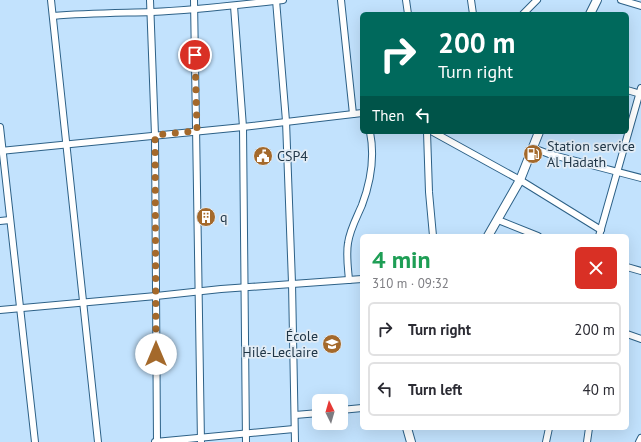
<!DOCTYPE html>
<meta charset="utf-8">
<style>
:root{--surface:#fff;--page:#f7f7f7;--text:#2b2b33;--muted:#7c7c81;--line:#e1e1e2}
body{margin:0;font-family:"PT Sans",sans-serif;background:var(--page);color:var(--text);height:100vh;display:flex;flex-direction:column;font-size:15px;white-space:nowrap}
*{box-sizing:border-box;margin:0}
p{font-size:13px;color:var(--muted)}
.icon{flex:none;width:22px;height:22px;fill:none;stroke:currentColor;stroke-width:2;stroke-linecap:round;stroke-linejoin:round}
.map{position:relative;flex:1;overflow:hidden}
.details{position:absolute;left:360px;top:234px;width:269px;height:196px;display:flex;flex-direction:column;background:var(--surface);border-radius:6px;box-shadow:0 4px 16px #0002}
.details>*{flex:none}
.top-card{position:absolute;left:360px;top:12px;width:269px;height:122px;border-radius:6px;box-shadow:0 4px 16px #0002;background:#00695c;color:#fff;overflow:hidden}
.needle{width:26px;rotate:355deg}
.buttons{position:absolute;left:312px;top:394px;display:grid;gap:8px}
.buttons a{display:grid;place-items:center;width:36px;height:36px;border-radius:6px;background:var(--surface);box-shadow:0 4px 16px #0002;font-size:20px}
.pin{position:absolute;display:grid;place-items:center;width:34px;height:34px;color:#fff;margin:-17px;border:2px solid #fff;border-radius:50%;box-shadow:0 1px 4px #0007}
.me{position:absolute;width:44px;margin:-22px;rotate:0deg;stroke-linejoin:round;filter:drop-shadow(0 0 3px #0008)}
.turn{display:flex;align-items:center;gap:14px;height:84px;padding:0 12px;font-size:18px}
.turn .icon{width:52px;height:52px;stroke-width:2.5}
.turn b{display:block;font-size:28px;line-height:34px}
.then{display:flex;align-items:center;height:38px;padding:0 12px;background:#0003;gap:8px;font-size:15px}
.round{display:grid;place-items:center;flex:none;width:42px;height:42px;border-radius:6px;background:var(--page)}
.headline{display:flex;align-items:center;justify-content:space-between;height:68px;padding:0 12px}
h1{font-size:24px;font-weight:800;line-height:30px;color:#1e9e55}
ul{padding:0;list-style:none}
li{display:flex;align-items:center;gap:12px;height:54px;margin:0 8px 6px;padding:0 4px;border:2px solid var(--line);border-radius:6px}
li div{flex:1}
li b{display:block;font-size:15px}
li em{font-style:normal}
.map>svg:first-child{display:block}
.lines{fill:none;stroke-linecap:round;stroke-linejoin:round}
.minor-casing{stroke:#2d6187;stroke-width:8}
.tertiary-casing{stroke:#2d6187;stroke-width:10}
.minor{stroke:#fff;stroke-width:6}
.tertiary{stroke:#fff;stroke-width:8}
.route{stroke:#a4692b;stroke-width:7;stroke-dasharray:0 12.6}
.labels{text-anchor:middle;dominant-baseline:central;stroke-width:3.5;stroke-linejoin:round;paint-order:stroke}
.poi-label{font-size:14px;fill:#1f3546;stroke:#e2ecf5;text-anchor:start}
</style>
<div class="map">
<svg width="641" height="442" viewBox="0 0 641 442">
<rect width="100%" height="100%" fill="#c2e2fd"/>
<g class="lines">
<g class="minor-casing">
<g id="minor">
<path d="M 51,0 L 98,442"/>
<path d="M 150,0 L 155,135 L 157,442"/>
<path d="M 194,0 L 201,442"/>
<path d="M 276,0 L 286,121 L 292,283 L 295,442"/>
<path d="M 341,0 L 353,114"/>
<path d="M 406,0 L 408,14"/>
<path d="M 471,0 L 473,14"/>
<path d="M 621,0 L 641,6"/>
<path d="M 234,6 L 243,127 L 246,442"/>
<path d="M 523,14 L 537,0"/>
<path d="M 53,16 C 86,13 119,13 152,12 C 196,10 239,5 283,0"/>
<path d="M 627,90 L 641,94"/>
<path d="M 0,127 L 35,442"/>
<path d="M 427,132 L 429,192 L 433,236"/>
<path d="M 433,132 L 520,180 L 601,230"/>
<path d="M 533,148 L 549,154 L 641,178"/>
<path d="M 0,151 L 243,127 L 362,113"/>
<path d="M 498,220 L 538,236"/>
<path d="M 0,221 L 10,220"/>
<path d="M 599,236 L 641,88"/>
<path d="M 627,267 L 641,271"/>
<path d="M 349,280 C 348,268 346,255 348,243 C 350,229 357,217 362,205 C 371,181 375,157 370,132"/>
<path d="M 0,310 L 156,296 L 221,289 L 362,279"/>
<path d="M 627,334 L 641,339"/>
<path d="M 341,410 L 362,408"/>
<path d="M 295,415 L 319,413"/>
<path d="M 155,442 L 294,429"/>
<path d="M 546,442 L 549,428"/>
<path d="M 587,442 L 589,428"/>
<path d="M 639,442 L 641,438"/>
</g>
</g>
<g class="tertiary-casing">
<g id="tertiary">
<path d="M 590,14 L 597,0"/>
<path d="M 488,236 L 520,180 L 539,132"/>
<path d="M 407,428 L 411,442"/>
</g>
</g>
<use href="#minor" class="minor"/>
<use href="#tertiary" class="tertiary"/>
</g>
<g class="lines">
<path class="route" d="M 156,354 L 155,135 L 197,131 L 195,55"/>
</g>
<defs>
<g id="fuel-disc" transform="scale(1)"><circle r="9.5" fill="#a4692b" stroke="#e2ecf5"/><path d="M-5.5-6h7V0h2V4h1.3V-2.5L3-4.5l.8-.8L6-3V5H2.5V1h-1V6h-7ZM-4.2-4.7v3.2H.2V-4.7Z" fill="#fff"/></g>
<g id="civic-disc" transform="scale(1)"><circle r="9.5" fill="#a4692b" stroke="#e2ecf5"/><path d="M-.6-6.5H3V-4.5H.6V-3L4-1V1h2V6H-6V1h2V-1L-.6-3ZM-1.2 2.5V6h2.4V2.5Z" fill="#fff"/></g>
<g id="building-disc" transform="scale(1)"><circle r="9.5" fill="#a4692b" stroke="#e2ecf5"/><path d="M-4-6H4V6H1V3H-1V6H-4ZM-2.5-4.3h1.7v1.8h-1.7ZM.8-4.3h1.7v1.8H.8ZM-2.5-1h1.7V.8h-1.7ZM.8-1h1.7V.8H.8Z" fill="#fff"/></g>
<g id="school-disc" transform="scale(1)"><circle r="9.5" fill="#a4692b" stroke="#e2ecf5"/><path d="M0-5L7-2L0 1L-7-2ZM-4 1L0 2.5L4 1V4Q0 6-4 4Z" fill="#fff"/></g>
</defs>
<g fill-rule="evenodd">
<use href="#fuel-disc" x="533" y="154"/>
<use href="#civic-disc" x="263" y="156"/>
<use href="#building-disc" x="206" y="217"/>
<use href="#school-disc" x="332" y="344"/>
</g>
<g class="labels">
<g class="poi-label">
<text x="547" y="146">Station service<tspan x="547" dy="16">Al Hadath</tspan></text>
<text x="277" y="156">CSP4</text>
<text x="220" y="217">q</text>
<text x="318" y="336" text-anchor="end">École<tspan x="318" dy="16">Hilé-Leclaire</tspan></text>
</g>
</g>
</svg>
<div class="buttons">
<a><svg class="needle" viewBox="-14 -14 28 28"><path d="M0-13l5 13h-10z" fill="#e53935"/><path d="M0 13l5-13h-10z" fill="#7c7c81"/></svg></a>
</div>
<div class="pin" style="left:195px;top:55px;background:#d93025"><svg class="icon" aria-label="arrive" viewBox="0 0 24 24"><path d="M6 21V4h12l-3 4 3 4H6"/></svg></div>
<svg class="me" style="left:156px;top:354px" viewBox="-20 -20 40 40"><circle r="19" fill="#fff"/><path d="M0-13L10 11 0 6-10 11z" fill="#a4692b"/></svg>
<div class="top-card">
<div class="turn"><svg class="icon" aria-label="right" viewBox="0 0 24 24"><path d="M7 20v-9h11M14 6l5 5-5 5"/></svg><div><b>200 m</b>Turn right</div></div>
<div class="then">Then<svg class="icon" aria-label="left" viewBox="0 0 24 24"><path d="M17 20v-9H6M10 6l-5 5 5 5"/></svg></div>
</div>
<section class="details">
<div class="headline"><div><h1>4 min</h1><p>310 m · 09:32</p></div><a class="round" style="background:#d93025;color:#fff"><svg class="icon" aria-label="close" viewBox="0 0 24 24"><path d="M6 6l12 12M18 6L6 18"/></svg></a></div>
<ul>
<li><svg class="icon" aria-label="right" viewBox="0 0 24 24"><path d="M7 20v-9h11M14 6l5 5-5 5"/></svg><div><b>Turn right</b></div><em>200 m</em></li>
<li><svg class="icon" aria-label="left" viewBox="0 0 24 24"><path d="M17 20v-9H6M10 6l-5 5 5 5"/></svg><div><b>Turn left</b></div><em>40 m</em></li>
</ul>
</section>
</div>
